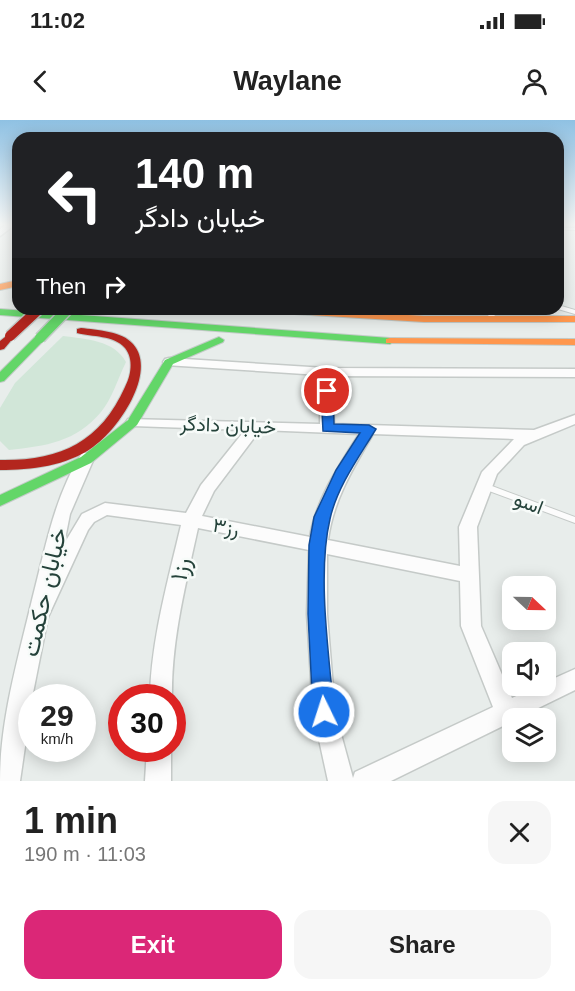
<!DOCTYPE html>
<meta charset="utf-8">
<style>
:root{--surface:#fff;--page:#f6f6f6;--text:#222;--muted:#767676;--accent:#db2777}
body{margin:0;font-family:Arial,Vazirmatn,sans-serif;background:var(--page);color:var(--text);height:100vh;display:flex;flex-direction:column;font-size:22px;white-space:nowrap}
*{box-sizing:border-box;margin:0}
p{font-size:20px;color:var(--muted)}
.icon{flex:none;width:33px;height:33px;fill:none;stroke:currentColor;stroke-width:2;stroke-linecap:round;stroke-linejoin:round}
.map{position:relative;height:661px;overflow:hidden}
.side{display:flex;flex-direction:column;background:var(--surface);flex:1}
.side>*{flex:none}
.banner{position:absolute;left:12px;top:12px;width:552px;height:183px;border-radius:18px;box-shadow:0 3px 15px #0003;background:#202124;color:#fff;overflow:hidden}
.needle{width:39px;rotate:112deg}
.fabs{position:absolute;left:502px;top:456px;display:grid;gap:12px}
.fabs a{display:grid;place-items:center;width:54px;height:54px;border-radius:12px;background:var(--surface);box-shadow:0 3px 15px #0003;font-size:30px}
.speed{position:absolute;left:18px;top:564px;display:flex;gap:12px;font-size:30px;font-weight:700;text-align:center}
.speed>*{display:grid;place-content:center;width:78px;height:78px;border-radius:50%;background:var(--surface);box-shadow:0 3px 15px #0003;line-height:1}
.speed small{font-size:15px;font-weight:400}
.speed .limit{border:9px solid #d22;background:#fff;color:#111}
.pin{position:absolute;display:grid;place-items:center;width:51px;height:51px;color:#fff;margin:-26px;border:3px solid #fff;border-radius:50%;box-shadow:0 2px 6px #0007}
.me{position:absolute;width:66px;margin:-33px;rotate:356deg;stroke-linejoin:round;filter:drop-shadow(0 0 4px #0008)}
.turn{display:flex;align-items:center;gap:21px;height:126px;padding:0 24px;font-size:27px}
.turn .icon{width:78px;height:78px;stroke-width:2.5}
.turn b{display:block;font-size:42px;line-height:51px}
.then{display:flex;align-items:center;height:57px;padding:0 24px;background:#0003;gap:12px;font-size:22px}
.round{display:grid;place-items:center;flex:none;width:63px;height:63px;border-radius:18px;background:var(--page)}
.overview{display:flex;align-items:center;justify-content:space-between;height:102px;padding:0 24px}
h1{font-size:36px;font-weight:600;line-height:45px}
.action{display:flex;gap:12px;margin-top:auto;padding:12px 24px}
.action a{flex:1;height:69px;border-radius:18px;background:var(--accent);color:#fff;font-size:24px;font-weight:600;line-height:69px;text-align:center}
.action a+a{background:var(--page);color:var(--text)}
.status{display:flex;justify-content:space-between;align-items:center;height:42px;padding:0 30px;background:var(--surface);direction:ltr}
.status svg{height:16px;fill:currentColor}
header{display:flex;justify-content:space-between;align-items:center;height:78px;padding:0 24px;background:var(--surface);font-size:27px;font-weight:600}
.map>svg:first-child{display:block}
.green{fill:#d1e6d8}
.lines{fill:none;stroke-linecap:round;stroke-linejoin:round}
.lane-casing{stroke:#c5cac8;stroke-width:2}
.street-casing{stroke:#c5cac8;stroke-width:3}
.fast-casing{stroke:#c3cbc8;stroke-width:2}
.slow-casing{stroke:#c3cbc8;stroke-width:2}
.jam-casing{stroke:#c3cbc8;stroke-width:2}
.lane{fill:#fcfcfc;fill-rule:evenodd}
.street{fill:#fcfcfc;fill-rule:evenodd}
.fast{fill:#63d668;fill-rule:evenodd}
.slow{fill:#ff974d;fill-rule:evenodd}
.jam{fill:#b3261e;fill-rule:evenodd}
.fast-bridge-casing{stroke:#c3cbc8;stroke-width:13;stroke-linecap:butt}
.jam-bridge-casing{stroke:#c3cbc8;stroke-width:13;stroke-linecap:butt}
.fast-bridge{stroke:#63d668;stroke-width:10}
.jam-bridge{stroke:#b3261e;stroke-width:10}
.route{fill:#1a73e8;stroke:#114b97;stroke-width:1.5}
.labels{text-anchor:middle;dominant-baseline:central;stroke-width:5;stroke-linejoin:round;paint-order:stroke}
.street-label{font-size:20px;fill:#24423a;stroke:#f7fbf9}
.near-street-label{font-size:24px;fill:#24423a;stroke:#f7fbf9}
</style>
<div class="status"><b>11:02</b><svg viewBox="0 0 49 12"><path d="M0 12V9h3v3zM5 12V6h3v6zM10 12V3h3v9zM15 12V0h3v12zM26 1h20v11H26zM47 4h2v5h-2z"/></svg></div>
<header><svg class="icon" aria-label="back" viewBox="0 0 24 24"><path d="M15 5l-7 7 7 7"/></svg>Waylane<svg class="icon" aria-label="person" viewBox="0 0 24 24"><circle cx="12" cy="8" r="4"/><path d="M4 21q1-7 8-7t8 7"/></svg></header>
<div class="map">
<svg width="575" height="661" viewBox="0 0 575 661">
<rect width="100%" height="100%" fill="#e8edeb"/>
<path class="green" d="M 63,216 C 86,219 114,220 126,242 C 118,258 112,279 101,292 C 76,322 46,326 9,330 L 0,321 L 0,288 L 15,263 Z"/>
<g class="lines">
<g class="lane-casing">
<g id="lane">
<rect x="558" y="108" width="17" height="2"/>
<path d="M 558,185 L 575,190 L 575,194 L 558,189 Z"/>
<path d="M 497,189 L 503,189 L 489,200 L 485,200 L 485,198 Z"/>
<path d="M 484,363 L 575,397 L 575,403 L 481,368 L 480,366 L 481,364 Z"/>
</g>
</g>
<g class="street-casing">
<g id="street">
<path d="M 6,104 L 16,104 L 0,116 L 0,109 Z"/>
<path d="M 18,136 L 18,143 L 14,142 L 14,138 Z"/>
<path d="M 169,238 L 326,248 L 575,249 L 575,257 L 332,256 L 334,304 L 534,310 L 575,295 L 575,304 L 524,325 L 497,354 L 477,407 L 481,506 L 512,578 L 538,566 L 546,566 L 546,562 L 575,549 L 575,570 L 518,598 L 513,598 L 513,601 L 391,661 L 328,661 L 313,592 L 307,494 L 309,430 L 198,408 C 186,463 171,521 172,578 L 150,578 C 151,520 168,461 181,405 L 107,395 L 94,402 L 88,410 L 48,497 L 32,578 L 20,661 L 0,661 C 0,600 18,539 32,480 C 45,430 54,377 82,333 L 92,333 L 95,336 L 70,394 L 64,424 L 82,394 L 105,383 L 186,393 L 201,365 L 245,310 L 133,306 L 126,302 L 128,299 L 320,304 L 320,255 L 165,245 L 163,242 L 165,239 ZM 260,310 L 359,314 C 339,346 316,379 310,417 L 202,396 L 214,371 ZM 373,314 L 514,319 L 482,352 L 459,407 L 460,446 L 328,420 C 333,381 353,348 373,314 ZM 327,434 L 460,461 L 461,506 L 493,587 L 355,652 L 353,658 L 335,592 L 327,494 Z"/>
<path d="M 147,628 L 171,628 L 171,661 L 145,661 Z"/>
</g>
</g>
<g class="fast-casing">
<g id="fast">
<path d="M 0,189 L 390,218 L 395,221 L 390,224 L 0,195 Z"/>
<path d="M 40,215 L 44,216 L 44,220 L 4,261 L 0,262 L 0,252 L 36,216 Z"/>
<path d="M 219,217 L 224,220 L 223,222 L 173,244 L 137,305 L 91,343 L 0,386 L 0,375 L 81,337 L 128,300 L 165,240 Z"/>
</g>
</g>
<g class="slow-casing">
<g id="slow">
<path d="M 18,160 L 18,166 L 0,170 L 0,164 Z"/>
<path d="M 257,189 L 309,189 L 424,196 L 575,196 L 575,202 L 424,202 L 262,192 Z"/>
<path d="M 390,218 L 575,219 L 575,225 L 386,223 L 386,219 Z"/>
</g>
</g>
<g class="jam-casing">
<g id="jam">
<path d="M 81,208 C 97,210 122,211 133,224 C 158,252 118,310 93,327 C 67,346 31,350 0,350 L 0,340 C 59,341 100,323 125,267 C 131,256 134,239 125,228 C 114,215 92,217 77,213 L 77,209 Z"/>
<path d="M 10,213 L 15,216 L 4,229 L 0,230 L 0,221 Z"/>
</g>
</g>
<use href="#lane" class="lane"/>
<use href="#street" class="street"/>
<use href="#fast" class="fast"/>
<use href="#slow" class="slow"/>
<use href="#jam" class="jam"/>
<g class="fast-bridge-casing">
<path id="fast-bridge" d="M 40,218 L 68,189"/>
</g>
<g class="jam-bridge-casing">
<path id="jam-bridge" d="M 10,216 L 39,189"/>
</g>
<use href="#fast-bridge" class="fast-bridge"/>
<use href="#jam-bridge" class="jam-bridge"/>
</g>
<linearGradient id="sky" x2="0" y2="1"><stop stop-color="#8fc1e3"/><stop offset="0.53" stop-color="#f5f7f6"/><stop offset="1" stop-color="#f5f7f6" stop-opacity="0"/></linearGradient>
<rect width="575" height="197" fill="url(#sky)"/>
<path class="route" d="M 327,267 L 333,271 L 334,304 L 369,305 L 376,309 C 359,337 337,367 330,399 C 317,454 329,535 334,592 L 331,599 L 324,602 L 316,599 L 313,592 L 308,494 L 309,425 L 314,397 L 336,350 L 360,313 L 323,311 L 321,271 Z"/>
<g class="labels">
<g class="street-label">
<text transform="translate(228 305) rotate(2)">خیابان دادگر</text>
<text transform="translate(529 383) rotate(21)">اسو</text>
<text transform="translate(226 407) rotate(11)">رز۳</text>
</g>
<g class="near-street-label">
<text transform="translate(180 449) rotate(-78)">رز۱</text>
<text transform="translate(44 472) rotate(-77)">خیابان حکمت</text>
</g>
</g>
</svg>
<div class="fabs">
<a><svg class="needle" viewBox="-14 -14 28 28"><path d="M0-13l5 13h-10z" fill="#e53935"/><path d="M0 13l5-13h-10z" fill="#767676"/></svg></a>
<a><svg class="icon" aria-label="sound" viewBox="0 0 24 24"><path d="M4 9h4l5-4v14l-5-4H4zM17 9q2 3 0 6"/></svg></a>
<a><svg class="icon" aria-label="layers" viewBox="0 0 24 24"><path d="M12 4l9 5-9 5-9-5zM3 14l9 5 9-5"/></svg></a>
</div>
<div class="speed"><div>29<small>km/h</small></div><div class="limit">30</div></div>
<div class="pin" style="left:327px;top:271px;background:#d93025"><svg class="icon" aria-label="arrive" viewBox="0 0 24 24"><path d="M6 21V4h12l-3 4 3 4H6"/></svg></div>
<svg class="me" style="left:324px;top:592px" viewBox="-20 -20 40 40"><circle r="17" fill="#1a73e8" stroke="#fff" stroke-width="3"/><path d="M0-11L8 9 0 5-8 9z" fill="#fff"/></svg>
<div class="banner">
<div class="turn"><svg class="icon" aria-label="left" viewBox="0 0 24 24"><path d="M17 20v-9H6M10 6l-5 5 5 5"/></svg><div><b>140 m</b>خیابان دادگر</div></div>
<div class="then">Then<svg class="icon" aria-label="right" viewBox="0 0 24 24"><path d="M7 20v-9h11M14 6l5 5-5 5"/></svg></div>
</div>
</div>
<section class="side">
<div class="overview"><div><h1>1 min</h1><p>190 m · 11:03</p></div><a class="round"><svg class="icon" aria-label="close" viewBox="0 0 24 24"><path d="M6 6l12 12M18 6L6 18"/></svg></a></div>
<div class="action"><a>Exit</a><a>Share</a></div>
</section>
